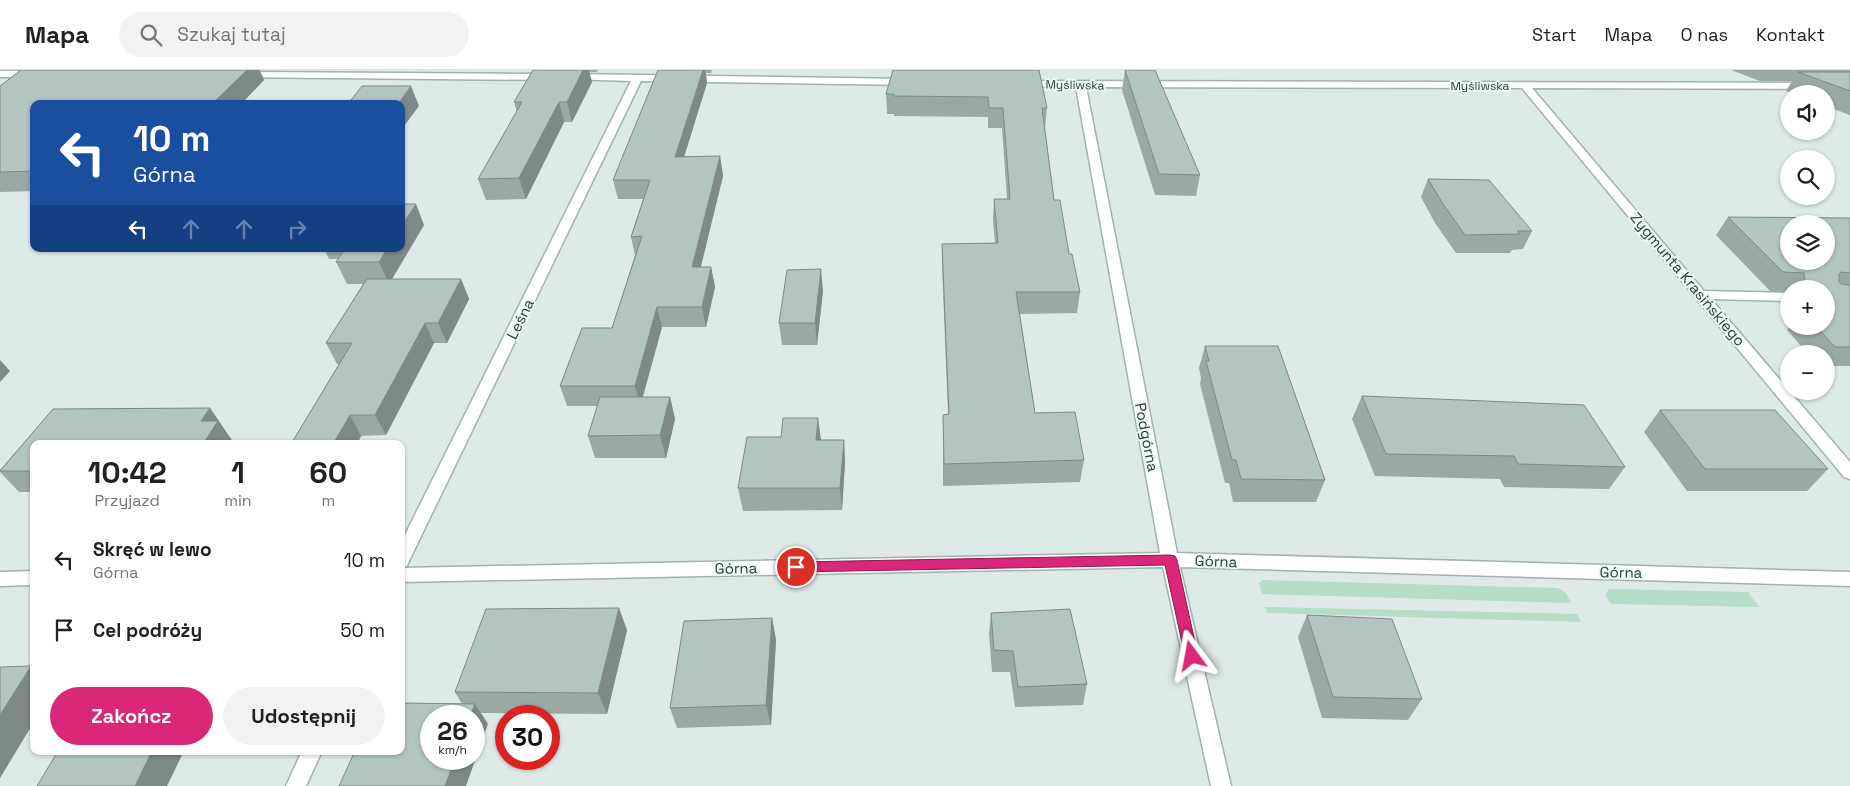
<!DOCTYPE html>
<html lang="pl">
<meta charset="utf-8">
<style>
:root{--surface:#fff;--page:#f2f2f2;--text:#202124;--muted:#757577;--line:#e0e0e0;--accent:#db2777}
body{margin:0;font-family:"Space Grotesk",sans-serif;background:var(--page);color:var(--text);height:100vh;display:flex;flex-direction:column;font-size:19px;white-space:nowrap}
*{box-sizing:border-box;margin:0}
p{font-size:16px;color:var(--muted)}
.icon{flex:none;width:28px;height:28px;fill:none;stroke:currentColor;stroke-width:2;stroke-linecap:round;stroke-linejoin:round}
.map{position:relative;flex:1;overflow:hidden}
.side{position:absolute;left:30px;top:370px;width:375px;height:315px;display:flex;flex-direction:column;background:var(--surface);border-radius:10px;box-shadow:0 1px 4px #0004}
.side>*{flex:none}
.top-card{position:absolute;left:30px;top:30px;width:375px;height:152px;border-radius:10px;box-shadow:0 1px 4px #0004;background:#1a4fa0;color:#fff;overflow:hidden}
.buttons{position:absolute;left:1780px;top:15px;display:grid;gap:10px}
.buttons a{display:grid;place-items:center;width:55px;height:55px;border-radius:50%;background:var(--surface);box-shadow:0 1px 4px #0004;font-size:25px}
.speed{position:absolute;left:420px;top:635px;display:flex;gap:10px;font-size:25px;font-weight:700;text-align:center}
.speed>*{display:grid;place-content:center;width:65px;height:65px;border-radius:50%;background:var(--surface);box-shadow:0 1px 4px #0004;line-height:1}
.speed small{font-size:12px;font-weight:400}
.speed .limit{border:8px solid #d22;background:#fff;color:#111}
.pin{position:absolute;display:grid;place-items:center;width:42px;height:42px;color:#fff;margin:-21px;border:2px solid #fff;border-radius:50%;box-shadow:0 1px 5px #0007}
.me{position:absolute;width:55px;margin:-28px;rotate:347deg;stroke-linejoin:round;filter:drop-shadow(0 0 4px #0008)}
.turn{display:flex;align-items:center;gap:18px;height:105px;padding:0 20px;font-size:22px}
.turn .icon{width:65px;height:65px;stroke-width:2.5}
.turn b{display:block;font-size:35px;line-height:42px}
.lanes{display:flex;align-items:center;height:48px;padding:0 20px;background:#0003;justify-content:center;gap:25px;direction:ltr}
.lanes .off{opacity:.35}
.eta{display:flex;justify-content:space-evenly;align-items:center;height:85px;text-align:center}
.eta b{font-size:30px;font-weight:700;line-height:35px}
.primary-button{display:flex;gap:10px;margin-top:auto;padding:10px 20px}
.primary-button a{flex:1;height:58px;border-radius:30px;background:var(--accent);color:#fff;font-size:20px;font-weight:700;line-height:58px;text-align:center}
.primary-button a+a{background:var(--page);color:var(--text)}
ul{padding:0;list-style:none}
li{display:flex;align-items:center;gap:15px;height:70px;padding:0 20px}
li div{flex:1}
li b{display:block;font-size:19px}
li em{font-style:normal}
header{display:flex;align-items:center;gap:30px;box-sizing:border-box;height:70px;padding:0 25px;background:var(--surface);border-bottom:1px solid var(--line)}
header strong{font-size:24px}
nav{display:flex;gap:28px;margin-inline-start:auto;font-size:18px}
.search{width:350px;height:45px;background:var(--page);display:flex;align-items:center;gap:12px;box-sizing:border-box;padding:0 18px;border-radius:28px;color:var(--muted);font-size:19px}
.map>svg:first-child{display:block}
.green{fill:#b6ddc8}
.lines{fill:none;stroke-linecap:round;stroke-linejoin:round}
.minor-casing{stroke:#a1b2af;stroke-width:3}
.minor{fill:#fff;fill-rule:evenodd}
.wall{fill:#9aa9a6}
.shaded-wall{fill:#7d8a87}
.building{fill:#b3c5c1;stroke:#7d8a87;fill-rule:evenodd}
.route{fill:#db2777;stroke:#8e194d}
.labels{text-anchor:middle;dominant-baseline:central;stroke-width:4;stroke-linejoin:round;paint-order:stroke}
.far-street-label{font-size:12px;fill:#1f3a38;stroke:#eef7f4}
.street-label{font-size:15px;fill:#1f3a38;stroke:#eef7f4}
</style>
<header>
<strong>Mapa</strong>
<div class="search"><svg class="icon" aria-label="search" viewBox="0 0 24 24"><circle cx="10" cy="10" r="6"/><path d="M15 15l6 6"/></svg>Szukaj tutaj</div>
<nav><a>Start</a><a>Mapa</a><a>O nas</a><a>Kontakt</a></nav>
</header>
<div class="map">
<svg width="1850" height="716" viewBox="0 0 1850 716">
<rect width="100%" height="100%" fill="#deeae7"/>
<g class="green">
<path d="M 1263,510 L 1558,518 L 1566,523 L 1571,533 L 1262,524 L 1259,513 Z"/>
<path d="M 1609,519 L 1748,522 L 1759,537 L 1611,534 L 1605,525 Z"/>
<path d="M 1265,537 L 1577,544 L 1581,552 L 1267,543 Z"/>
</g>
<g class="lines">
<g class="minor-casing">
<g id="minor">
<path d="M 0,1 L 36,1 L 41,4 L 36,7 L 0,7 Z"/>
<path d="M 241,2 L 548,4 L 553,7 L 548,10 L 238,7 L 236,5 Z"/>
<path d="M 571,4 L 908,9 L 913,12 L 908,15 L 641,11 L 409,491 L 407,496 L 401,498 L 401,473 L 631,11 L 568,9 L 566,7 Z"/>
<path d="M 1021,11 L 1850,13 L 1850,19 L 1532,18 L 1704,221 L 1789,223 L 1789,231 L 1711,229 L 1850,392 L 1850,409 L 1844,407 L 1522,18 L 1086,17 L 1177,483 L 1850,502 L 1850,516 L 1180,497 L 1231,716 L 1211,716 L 1163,497 L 401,512 L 401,498 L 1160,483 L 1076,17 L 1018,16 L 1018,12 Z"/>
<path d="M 34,501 L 34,515 L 0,516 L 0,502 Z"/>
<path d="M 302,681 L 322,681 L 306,716 L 286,716 Z"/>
</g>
</g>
<use href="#minor" class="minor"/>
</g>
<g class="wall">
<path d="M 21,0 L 274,0 L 260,0 L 264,10 L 241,34 L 34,34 L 34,121 L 0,122 L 0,16 Z"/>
<path d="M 533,0 L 598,0 L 597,2 L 589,2 L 592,12 L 572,52 L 564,52 L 526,129 L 486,130 L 478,109 L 517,42 L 514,32 Z"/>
<path d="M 658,0 L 712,0 L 711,3 L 706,3 L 707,13 L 684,87 L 720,86 L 723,106 L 700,197 L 711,197 L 715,217 L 706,257 L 662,257 L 643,327 L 670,327 L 675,349 L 666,388 L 595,388 L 588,366 L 597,336 L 567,336 L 560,316 L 612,258 L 635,185 L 631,167 L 643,129 L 618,129 L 613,110 Z"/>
<path d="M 893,0 L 1047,38 L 1045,58 L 1054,130 L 1080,222 L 1077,243 L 1020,244 L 1035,343 L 1084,390 L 1080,412 L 943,416 L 943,345 L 948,344 L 942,195 L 942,174 L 995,173 L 993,150 L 994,129 L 1007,129 L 1002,58 L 988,58 L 988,47 L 894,46 L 894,44 L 887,44 L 886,24 Z"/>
<path d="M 1125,0 L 1200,105 L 1196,126 L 1155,125 L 1122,20 Z"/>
<path d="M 1731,0 L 1850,0 L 1850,45 L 1826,36 L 1826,24 L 1794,24 L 1786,21 L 1792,11 L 1760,11 Z"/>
<path d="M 1428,109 L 1532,161 L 1523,179 L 1512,180 L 1510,183 L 1456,183 L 1435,153 L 1421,127 Z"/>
<path d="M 1728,147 L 1850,148 L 1850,296 L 1826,296 L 1826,284 L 1808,284 L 1787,260 L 1790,256 L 1826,256 L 1826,219 L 1789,219 L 1789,222 L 1770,221 L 1716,165 Z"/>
<path d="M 424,155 L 392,209 L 461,209 L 469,229 L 447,273 L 434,273 L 386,365 L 361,366 L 357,374 L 291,374 L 339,294 L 337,294 L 326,273 L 363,214 L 347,214 L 336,192 L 338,189 L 329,189 L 324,179 L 401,179 Z"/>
<path d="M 823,221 L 817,275 L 782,275 L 779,253 Z"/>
<path d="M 1789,223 L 1789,240 L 1781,233 Z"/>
<path d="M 1205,276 L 1325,410 L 1316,432 L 1233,432 L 1229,413 L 1225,413 L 1200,314 L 1201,308 L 1199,298 Z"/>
<path d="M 1362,326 L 1625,397 L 1609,419 L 1504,417 L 1500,409 L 1375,406 L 1352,349 Z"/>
<path d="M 210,338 L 233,372 L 232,374 L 34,374 L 34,422 L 19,422 L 0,402 L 0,400 L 53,339 Z"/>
<path d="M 1660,340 L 1828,399 L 1807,421 L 1687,421 L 1644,362 Z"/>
<path d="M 821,370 L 844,370 L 845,392 L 842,440 L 743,441 L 738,418 Z"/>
<path d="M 991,543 L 1087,614 L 1083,635 L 1015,637 L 1010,602 L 992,602 L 989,564 Z"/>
<path d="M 1307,545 L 1422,629 L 1408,650 L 1322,648 L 1298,567 Z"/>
<path d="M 772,548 L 776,570 L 771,655 L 677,658 L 670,638 Z"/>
<path d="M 627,560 L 607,644 L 481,643 L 488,654 L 462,634 L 455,622 Z"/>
</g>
<g class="shaded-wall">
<path d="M 247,0 L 259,0 L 264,10 L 241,34 L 212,34 Z"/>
<path d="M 583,0 L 589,0 L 592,12 L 572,52 L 567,32 Z"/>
<path d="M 703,0 L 705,0 L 707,13 L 678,106 L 675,87 Z"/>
<path d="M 411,16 L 419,36 L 401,60 L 401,34 L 398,34 Z"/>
<path d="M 559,32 L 564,52 L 526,129 L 519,108 Z"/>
<path d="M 720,86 L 723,106 L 696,217 L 692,197 Z"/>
<path d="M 416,134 L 424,155 L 389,214 L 379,192 L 387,179 L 401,179 L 401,157 Z"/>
<path d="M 711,197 L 715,217 L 706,257 L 702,237 Z"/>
<path d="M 821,199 L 823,221 L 817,275 L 815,253 Z"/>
<path d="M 461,209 L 469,229 L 447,273 L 438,253 Z"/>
<path d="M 657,237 L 662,257 L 640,336 L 635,316 Z"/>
<path d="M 425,253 L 434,273 L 386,365 L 375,345 Z"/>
<path d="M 0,290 L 10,301 L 0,312 Z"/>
<path d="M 670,327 L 675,349 L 666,388 L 660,365 Z"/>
<path d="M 210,338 L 233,372 L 232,374 L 203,374 L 201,351 Z"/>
<path d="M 350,345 L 361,366 L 357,374 L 333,374 Z"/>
<path d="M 818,348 L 821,370 L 816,370 Z"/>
<path d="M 844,370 L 845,392 L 842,440 L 840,418 Z"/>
<path d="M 619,538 L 627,560 L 607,644 L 598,623 Z"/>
<path d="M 772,548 L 776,570 L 771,655 L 766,635 Z"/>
<path d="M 31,596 L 34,599 L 34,652 L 0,708 L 0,645 Z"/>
<path d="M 475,634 L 488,654 L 466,716 L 445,716 L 455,689 L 474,689 L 474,646 L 470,646 Z"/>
<path d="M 152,681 L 184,681 L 167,716 L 135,716 Z"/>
</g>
<g class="building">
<path d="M 21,0 L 247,0 L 212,34 L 34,34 L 34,101 L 0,102 L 0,16 Z"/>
<path d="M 533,0 L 583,0 L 567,32 L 559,32 L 519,108 L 478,109 L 522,32 L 514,32 Z"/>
<path d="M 658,0 L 703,0 L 675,87 L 720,86 L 692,197 L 711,197 L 702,237 L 657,237 L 635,316 L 560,316 L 582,258 L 612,258 L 642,166 L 631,167 L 650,110 L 613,110 Z"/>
<path d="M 893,0 L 1039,0 L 1047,38 L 1042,38 L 1054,130 L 1060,130 L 1069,184 L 1072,184 L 1080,222 L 1016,222 L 1035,343 L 1075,342 L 1084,390 L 944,394 L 943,345 L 949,344 L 942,174 L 998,173 L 994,129 L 1010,129 L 1003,38 L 989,38 L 988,27 L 894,26 L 894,24 L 886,24 Z"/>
<path d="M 1125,0 L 1155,0 L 1200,105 L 1159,104 Z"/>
<path d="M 1798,2 L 1850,2 L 1850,21 Z"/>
<path d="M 362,16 L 411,16 L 398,34 L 348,34 Z"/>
<path d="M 1428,109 L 1489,110 L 1532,161 L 1517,161 L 1520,164 L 1465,165 L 1443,134 Z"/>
<path d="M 401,134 L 416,134 L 401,157 Z"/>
<path d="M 1728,147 L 1850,148 L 1850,203 L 1841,202 L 1839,204 L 1839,212 L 1841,214 L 1850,215 L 1850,277 L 1835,277 L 1816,256 L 1826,256 L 1826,219 L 1800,219 L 1796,214 L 1805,214 L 1804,203 L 1783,202 ZM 1789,154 L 1826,154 L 1826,191 L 1789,191 Z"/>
<path d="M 345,179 L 387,179 L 379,192 L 336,192 Z"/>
<path d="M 821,199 L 815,253 L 779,253 L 787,200 Z"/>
<path d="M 367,209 L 461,209 L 438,253 L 425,253 L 375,345 L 350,345 L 333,374 L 291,374 L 352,273 L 326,273 Z"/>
<path d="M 1205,276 L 1278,276 L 1325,410 L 1241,409 L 1236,390 L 1232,390 L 1206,291 L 1209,291 Z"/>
<path d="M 1362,326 L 1584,335 L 1625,397 L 1518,394 L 1514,386 L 1386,384 Z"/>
<path d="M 600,327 L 670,327 L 660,365 L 588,366 Z"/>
<path d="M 210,338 L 201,351 L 218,351 L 203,374 L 34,374 L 34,401 L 0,401 L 53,339 Z"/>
<path d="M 1660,340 L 1775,340 L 1828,399 L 1705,399 Z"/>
<path d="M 783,348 L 818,348 L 816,370 L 844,370 L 840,418 L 738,418 L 747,367 L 781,367 Z"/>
<path d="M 619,538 L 598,623 L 455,622 L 486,539 Z"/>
<path d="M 1070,539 L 1087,614 L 1018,617 L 1013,581 L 994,580 L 991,543 Z"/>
<path d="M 1307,545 L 1392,549 L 1422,629 L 1333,627 Z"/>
<path d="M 772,548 L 766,635 L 670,638 L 684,551 Z"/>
<path d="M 31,596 L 0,645 L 0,597 Z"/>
<path d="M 401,633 L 475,634 L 470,646 L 431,646 L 431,689 L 455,689 L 445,716 L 339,716 L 355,681 L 401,681 Z"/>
<path d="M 58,681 L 152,681 L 135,716 L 37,716 Z"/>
</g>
<path class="route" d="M 1170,485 L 1175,486 L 1177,490 L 1198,586 L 1196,590 L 1192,592 L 1187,590 L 1185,586 L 1165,495 L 796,502 L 791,501 L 789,497 L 791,494 L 796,492 Z"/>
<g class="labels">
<g class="far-street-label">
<text transform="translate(1075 15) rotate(1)">Myśliwska</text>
<text x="1480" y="16">Myśliwska</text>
</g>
<g class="street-label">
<text transform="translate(1688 209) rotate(50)">Zygmunta Krasińskiego</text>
<text transform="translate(520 249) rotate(-64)">Leśna</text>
<text transform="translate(1147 367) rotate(79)">Podgórna</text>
<text transform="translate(1216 491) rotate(2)">Górna</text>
<text transform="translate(736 498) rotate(-1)">Górna</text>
<text transform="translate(1621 502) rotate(1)">Górna</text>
</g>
</g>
</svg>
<div class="buttons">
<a><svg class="icon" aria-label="sound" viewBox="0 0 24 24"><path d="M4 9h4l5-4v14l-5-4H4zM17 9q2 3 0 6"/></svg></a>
<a><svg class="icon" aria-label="search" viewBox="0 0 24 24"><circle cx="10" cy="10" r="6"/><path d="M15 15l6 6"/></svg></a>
<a><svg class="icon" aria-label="layers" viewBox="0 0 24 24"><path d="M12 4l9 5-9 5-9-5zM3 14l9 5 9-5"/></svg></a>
<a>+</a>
<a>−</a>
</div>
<div class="speed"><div>26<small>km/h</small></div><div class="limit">30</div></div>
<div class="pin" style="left:796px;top:497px;background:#d93025"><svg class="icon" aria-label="arrive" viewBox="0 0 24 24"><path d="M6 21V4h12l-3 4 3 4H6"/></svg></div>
<svg class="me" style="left:1192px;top:586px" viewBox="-20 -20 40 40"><path d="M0-17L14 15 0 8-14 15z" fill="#db2777" stroke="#fff" stroke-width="4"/></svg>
<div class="top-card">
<div class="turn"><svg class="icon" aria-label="left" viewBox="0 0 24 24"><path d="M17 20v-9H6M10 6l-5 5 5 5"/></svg><div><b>10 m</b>Górna</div></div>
<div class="lanes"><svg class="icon" aria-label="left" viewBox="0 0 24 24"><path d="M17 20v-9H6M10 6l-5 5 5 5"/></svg><svg class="icon off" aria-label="ahead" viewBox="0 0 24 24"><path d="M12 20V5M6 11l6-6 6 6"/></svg><svg class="icon off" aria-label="ahead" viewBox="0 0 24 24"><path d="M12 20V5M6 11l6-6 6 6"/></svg><svg class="icon off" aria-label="right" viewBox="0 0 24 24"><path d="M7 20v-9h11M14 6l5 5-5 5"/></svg></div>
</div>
<section class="side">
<div class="eta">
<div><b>10:42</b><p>Przyjazd</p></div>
<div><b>1</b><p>min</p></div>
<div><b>60</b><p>m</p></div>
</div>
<ul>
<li><svg class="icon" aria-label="left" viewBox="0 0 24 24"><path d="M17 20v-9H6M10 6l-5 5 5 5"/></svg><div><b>Skręć w lewo</b><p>Górna</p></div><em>10 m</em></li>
<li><svg class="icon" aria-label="arrive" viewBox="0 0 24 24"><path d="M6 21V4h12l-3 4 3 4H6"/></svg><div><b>Cel podróży</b></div><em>50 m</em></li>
</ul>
<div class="primary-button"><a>Zakończ</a><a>Udostępnij</a></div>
</section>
</div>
